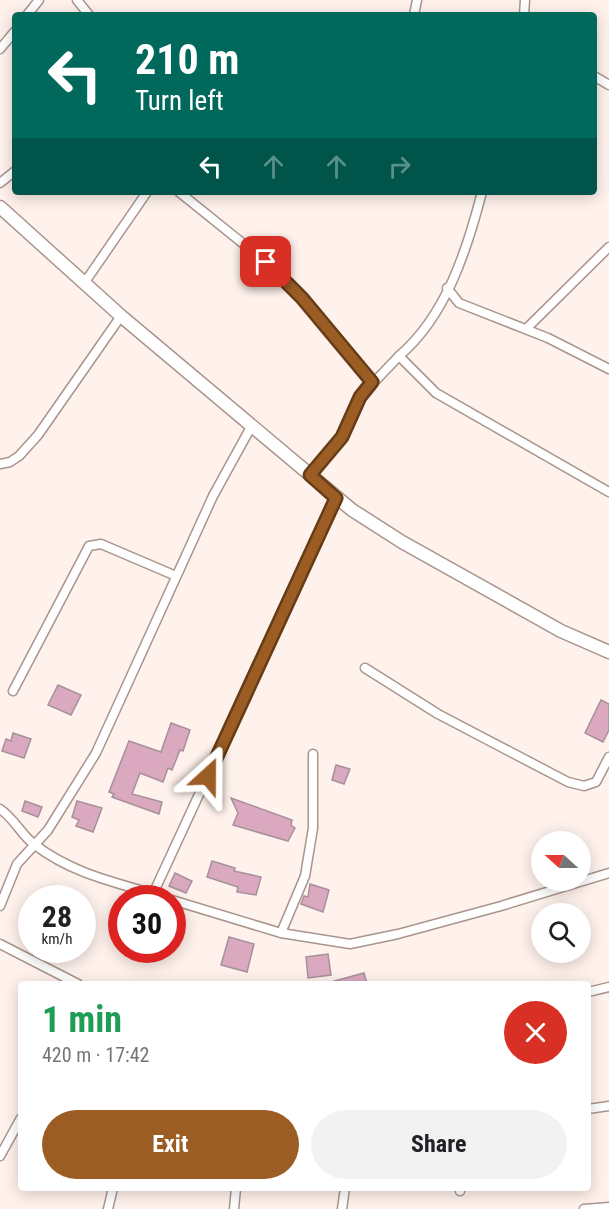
<!DOCTYPE html>
<meta charset="utf-8">
<style>
:root{--surface:#fff;--page:#f2f2f2;--text:#202124;--muted:#757577;--accent:#9b5d23}
body{margin:0;font-family:"Roboto Condensed",sans-serif;background:var(--page);color:var(--text);height:100vh;display:flex;flex-direction:column;font-size:22px;white-space:nowrap}
*{box-sizing:border-box;margin:0}
p{font-size:20px;color:var(--muted)}
.icon{flex:none;width:33px;height:33px;fill:none;stroke:currentColor;stroke-width:2;stroke-linecap:round;stroke-linejoin:round}
.map{position:relative;flex:1;overflow:hidden}
.panel{position:absolute;left:18px;top:981px;width:573px;height:210px;display:flex;flex-direction:column;background:var(--surface);border-radius:6px;box-shadow:0 3px 15px #0003}
.panel>*{flex:none}
.top-card{position:absolute;left:12px;top:12px;width:585px;height:183px;border-radius:6px;box-shadow:0 3px 15px #0003;background:#00695c;color:#fff;overflow:hidden}
.needle{width:39px;rotate:291deg}
.tools{position:absolute;left:531px;top:831px;display:grid;gap:12px}
.tools a{display:grid;place-items:center;width:60px;height:60px;border-radius:50%;background:var(--surface);box-shadow:0 3px 15px #0003;font-size:30px}
.speed{position:absolute;left:18px;top:885px;display:flex;gap:12px;font-size:30px;font-weight:700;text-align:center}
.speed>*{display:grid;place-content:center;width:78px;height:78px;border-radius:50%;background:var(--surface);box-shadow:0 3px 15px #0003;line-height:1}
.speed small{font-size:15px;font-weight:400}
.speed .limit{border:9px solid #d22;background:#fff;color:#111}
.pin{position:absolute;display:grid;place-items:center;width:51px;height:51px;color:#fff;margin:-26px;border-radius:12px;box-shadow:0 3px 9px #0006}
.me{position:absolute;width:66px;margin:-33px;rotate:24deg;stroke-linejoin:round;filter:drop-shadow(0 0 4px #0008)}
.turn{display:flex;align-items:center;gap:21px;height:126px;padding:0 24px;font-size:27px}
.turn .icon{width:78px;height:78px;stroke-width:2.5}
.turn b{display:block;font-size:42px;line-height:51px}
.lanes{display:flex;align-items:center;height:57px;padding:0 24px;background:#0003;justify-content:center;gap:30px;direction:ltr}
.lanes .off{opacity:.35}
.round{display:grid;place-items:center;flex:none;width:63px;height:63px;border-radius:32px;background:var(--page)}
.summary{display:flex;align-items:center;justify-content:space-between;height:102px;padding:0 24px}
h1{font-size:36px;font-weight:700;line-height:45px;color:#1e9e55}
.action{display:flex;gap:12px;margin-top:auto;padding:12px 24px}
.action a{flex:1;height:69px;border-radius:36px;background:var(--accent);color:#fff;font-size:24px;font-weight:700;line-height:69px;text-align:center}
.action a+a{background:var(--page);color:var(--text)}
.map>svg:first-child{display:block}
.building{fill:#daa9bf;stroke:#a6919a;stroke-width:1.5}
.lines{fill:none;stroke-linecap:round;stroke-linejoin:round}
.street-casing{stroke:#a9958b;stroke-width:11}
.secondary-casing{stroke:#a9958b;stroke-width:15}
.street{stroke:#fff;stroke-width:8}
.secondary{stroke:#fff;stroke-width:12}
.route-casing{stroke:#653c17;stroke-width:15}
.route{stroke:#9b5d23;stroke-width:10}
</style>
<div class="map">
<svg width="609" height="1209" viewBox="0 0 609 1209">
<rect width="100%" height="100%" fill="#fff1eb"/>
<g class="building">
<path d="M 58,685 L 81,695 L 71,715 L 48,705 Z"/>
<path d="M 601,700 L 609,704 L 609,730 L 603,742 L 585,733 Z"/>
<path d="M 171,723 L 190,730 L 183,751 L 180,750 L 172,770 L 168,768 L 163,782 L 140,773 L 132,794 L 162,802 L 159,814 L 112,797 L 114,794 L 109,792 L 129,741 L 161,752 Z"/>
<path d="M 13,733 L 31,739 L 24,758 L 2,751 L 6,739 L 11,741 Z"/>
<path d="M 336,765 L 350,769 L 344,784 L 332,780 Z"/>
<path d="M 231,798 L 292,820 L 291,825 L 295,828 L 288,841 L 233,825 L 238,813 Z"/>
<path d="M 25,801 L 42,807 L 38,817 L 22,811 Z"/>
<path d="M 77,801 L 102,808 L 93,832 L 76,826 L 79,820 L 72,817 Z"/>
<path d="M 212,861 L 235,868 L 234,871 L 261,877 L 256,895 L 237,892 L 238,887 L 207,877 Z"/>
<path d="M 175,873 L 192,881 L 186,893 L 169,886 Z"/>
<path d="M 310,884 L 329,890 L 323,912 L 301,904 L 304,896 L 308,897 Z"/>
<path d="M 229,937 L 254,944 L 247,972 L 221,965 Z"/>
<path d="M 328,954 L 331,975 L 308,978 L 306,957 Z"/>
<path d="M 364,973 L 367,984 L 334,984 L 334,981 Z"/>
</g>
<g class="lines">
<g class="street-casing">
<g id="street">
<path d="M 77,0 L 89,15"/>
<path d="M 27,15 L 39,0"/>
<path d="M 414,15 L 417,0"/>
<path d="M 524,15 L 525,0"/>
<path d="M 0,49 L 15,31"/>
<path d="M 594,76 L 609,85"/>
<path d="M 0,183 L 15,171"/>
<path d="M 179,192 L 266,262 L 302,298 L 373,382"/>
<path d="M 482,192 C 467,250 446,316 399,356 L 436,393 L 609,492"/>
<path d="M 85,282 L 147,192"/>
<path d="M 447,288 L 459,303 L 548,338 L 609,369"/>
<path d="M 526,329 L 609,247"/>
<path d="M 0,464 L 10,462 L 19,456 L 38,435 L 121,316"/>
<path d="M 310,475 L 342,437 L 360,397 L 399,356"/>
<path d="M 365,668 L 438,714 L 568,782 L 584,786 L 596,782 L 609,757"/>
<path d="M 13,691 L 89,546 L 101,544 L 176,576"/>
<path d="M 0,809 C 15,819 21,835 35,845 C 76,876 120,883 167,898"/>
<path d="M 153,894 L 336,498"/>
<path d="M 172,900 L 281,933 L 350,944 L 398,934 L 501,906 L 609,873"/>
<path d="M 0,906 L 17,864 L 48,830 L 96,753 L 213,496 L 251,427"/>
<path d="M 281,933 L 305,876 L 313,828 L 313,754"/>
<path d="M 0,944 L 78,984"/>
<path d="M 588,992 L 609,987"/>
<path d="M 588,1109 L 609,1106"/>
<path d="M 0,1156 L 21,1118"/>
<path d="M 460,1188 L 460,1191"/>
<path d="M 108,1209 L 113,1188"/>
<path d="M 234,1209 L 236,1188"/>
<path d="M 342,1209 L 345,1188"/>
<path d="M 584,1209 L 609,1207"/>
</g>
</g>
<g class="secondary-casing">
<path id="secondary" d="M 0,207 L 121,316 L 352,510 L 402,542 L 561,631 L 609,652"/>
</g>
<use href="#street" class="street"/>
<use href="#secondary" class="secondary"/>
</g>
<g class="lines">
<g class="route-casing">
<path id="route" d="M 208,776 L 336,498 L 310,475 L 342,437 L 360,397 L 372,382 L 302,298 L 266,262"/>
</g>
<use href="#route" class="route"/>
</g>
</svg>
<div class="tools">
<a><svg class="needle" viewBox="-14 -14 28 28"><path d="M0-13l5 13h-10z" fill="#e53935"/><path d="M0 13l5-13h-10z" fill="#757577"/></svg></a>
<a><svg class="icon" aria-label="search" viewBox="0 0 24 24"><circle cx="10" cy="10" r="6"/><path d="M15 15l6 6"/></svg></a>
</div>
<div class="speed"><div>28<small>km/h</small></div><div class="limit">30</div></div>
<div class="pin" style="left:266px;top:262px;background:#d93025"><svg class="icon" aria-label="arrive" viewBox="0 0 24 24"><path d="M6 21V4h12l-3 4 3 4H6"/></svg></div>
<svg class="me" style="left:208px;top:776px" viewBox="-20 -20 40 40"><path d="M0-17L14 15 0 8-14 15z" fill="#9b5d23" stroke="#fff" stroke-width="4"/></svg>
<div class="top-card">
<div class="turn"><svg class="icon" aria-label="left" viewBox="0 0 24 24"><path d="M17 20v-9H6M10 6l-5 5 5 5"/></svg><div><b>210 m</b>Turn left</div></div>
<div class="lanes"><svg class="icon" aria-label="left" viewBox="0 0 24 24"><path d="M17 20v-9H6M10 6l-5 5 5 5"/></svg><svg class="icon off" aria-label="ahead" viewBox="0 0 24 24"><path d="M12 20V5M6 11l6-6 6 6"/></svg><svg class="icon off" aria-label="ahead" viewBox="0 0 24 24"><path d="M12 20V5M6 11l6-6 6 6"/></svg><svg class="icon off" aria-label="right" viewBox="0 0 24 24"><path d="M7 20v-9h11M14 6l5 5-5 5"/></svg></div>
</div>
<section class="panel">
<div class="summary"><div><h1>1 min</h1><p>420 m · 17:42</p></div><a class="round" style="background:#d93025;color:#fff"><svg class="icon" aria-label="close" viewBox="0 0 24 24"><path d="M6 6l12 12M18 6L6 18"/></svg></a></div>
<div class="action"><a>Exit</a><a>Share</a></div>
</section>
</div>
